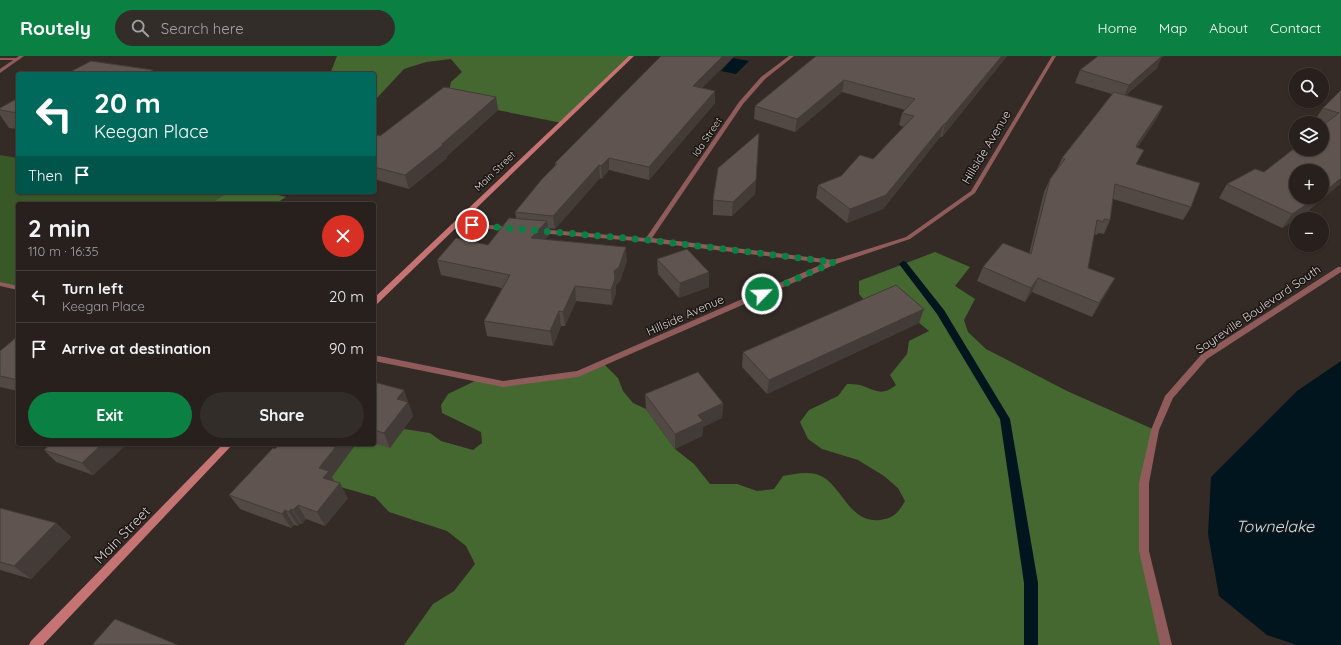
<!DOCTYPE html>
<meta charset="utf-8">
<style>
:root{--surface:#27201c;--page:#332d29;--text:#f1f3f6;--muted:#a4a3a3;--line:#433e3b;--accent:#0b8043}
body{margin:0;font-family:Quicksand,sans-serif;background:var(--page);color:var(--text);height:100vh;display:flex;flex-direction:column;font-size:15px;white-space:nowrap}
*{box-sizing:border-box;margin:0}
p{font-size:13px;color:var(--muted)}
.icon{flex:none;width:22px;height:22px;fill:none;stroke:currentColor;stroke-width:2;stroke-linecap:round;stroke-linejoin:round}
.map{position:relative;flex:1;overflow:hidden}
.details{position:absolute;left:16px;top:146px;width:360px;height:244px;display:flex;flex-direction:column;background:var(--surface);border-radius:4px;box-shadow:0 1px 3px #0004,0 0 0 1px var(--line)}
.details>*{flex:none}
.hud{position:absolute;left:16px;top:16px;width:360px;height:122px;border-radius:4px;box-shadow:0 1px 3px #0004,0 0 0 1px var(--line);background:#00695c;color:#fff;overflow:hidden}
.tools{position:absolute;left:1289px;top:12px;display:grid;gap:8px}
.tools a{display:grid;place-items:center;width:40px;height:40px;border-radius:50%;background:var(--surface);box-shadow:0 1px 3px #0004,0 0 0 1px var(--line);font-size:20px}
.pin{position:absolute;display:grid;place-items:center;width:34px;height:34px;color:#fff;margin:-17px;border:2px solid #fff;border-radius:50%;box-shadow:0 1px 4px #0007}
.me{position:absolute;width:44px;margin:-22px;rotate:66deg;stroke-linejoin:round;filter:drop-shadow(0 0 3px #0008)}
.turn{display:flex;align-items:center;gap:14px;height:84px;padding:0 12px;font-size:18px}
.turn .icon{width:52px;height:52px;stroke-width:2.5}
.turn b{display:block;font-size:28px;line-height:34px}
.then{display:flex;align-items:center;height:38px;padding:0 12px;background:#0003;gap:8px;font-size:15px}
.round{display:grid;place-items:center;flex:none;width:42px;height:42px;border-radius:21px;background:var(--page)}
.summary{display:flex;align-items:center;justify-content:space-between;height:68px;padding:0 12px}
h1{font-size:24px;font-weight:700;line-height:30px}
.primary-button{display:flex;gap:8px;margin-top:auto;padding:8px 12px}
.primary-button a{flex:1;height:46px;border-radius:24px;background:var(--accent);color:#fff;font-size:16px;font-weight:700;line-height:46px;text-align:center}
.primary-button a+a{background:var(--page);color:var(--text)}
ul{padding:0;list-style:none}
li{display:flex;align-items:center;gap:12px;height:52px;padding:0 12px;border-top:1px solid var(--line)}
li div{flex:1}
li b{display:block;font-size:15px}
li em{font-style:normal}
header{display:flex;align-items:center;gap:24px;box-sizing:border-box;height:56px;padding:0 20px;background:var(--accent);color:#fff}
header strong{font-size:19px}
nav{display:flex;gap:22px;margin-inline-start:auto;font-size:14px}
.search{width:280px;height:36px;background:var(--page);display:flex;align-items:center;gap:10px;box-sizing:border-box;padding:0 14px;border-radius:22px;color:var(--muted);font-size:15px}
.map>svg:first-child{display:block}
.green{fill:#395827}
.forest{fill:#44682f}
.water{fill:#00151e}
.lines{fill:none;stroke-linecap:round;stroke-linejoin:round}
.stream{fill:#00151e;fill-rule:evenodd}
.service{fill:#8f5b5b;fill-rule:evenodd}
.minor{fill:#8f5b5b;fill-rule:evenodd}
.secondary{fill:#c67374;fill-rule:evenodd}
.wall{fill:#524844}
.shaded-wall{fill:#423b37}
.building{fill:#5f544f;stroke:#423b37}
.route{stroke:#0b8043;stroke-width:7;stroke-dasharray:0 12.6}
.labels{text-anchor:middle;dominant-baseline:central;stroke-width:3;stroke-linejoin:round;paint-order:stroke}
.far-street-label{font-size:10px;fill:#dbd4d1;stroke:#191412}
.street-label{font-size:12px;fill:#dbd4d1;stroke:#191412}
.near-street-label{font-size:14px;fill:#dbd4d1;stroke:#191412}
.near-water-label{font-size:16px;font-style:italic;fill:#bce6f8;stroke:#191412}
</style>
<header>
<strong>Routely</strong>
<div class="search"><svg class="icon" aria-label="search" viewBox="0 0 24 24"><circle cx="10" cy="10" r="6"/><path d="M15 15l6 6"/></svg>Search here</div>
<nav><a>Home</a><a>Map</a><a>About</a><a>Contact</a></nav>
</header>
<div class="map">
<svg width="1341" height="589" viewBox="0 0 1341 589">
<rect width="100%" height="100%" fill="#342b26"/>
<path class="green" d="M 0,99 L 18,102 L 18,136 L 212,136 L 225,138 L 210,148 L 18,148 L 18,232 L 0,228 Z"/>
<g class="forest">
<path d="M 337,0 L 632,0 L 562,67 L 447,44 L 451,26 L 462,16 L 451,3 L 426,6 L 404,13 L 376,43 L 374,49 L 374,18 L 330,18 Z"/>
<path d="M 228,136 L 267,136 L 286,141 L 275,148 L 210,148 Z"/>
<path d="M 935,196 L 970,211 L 955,230 L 975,243 L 964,264 L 968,276 L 986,293 L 1067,335 L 1155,374 L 1144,427 L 1144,495 L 1166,589 L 404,589 L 433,548 L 454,535 L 475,508 L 466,490 L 447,475 L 389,456 L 375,441 L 327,427 L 299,388 L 374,388 L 374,387 L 390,391 L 404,373 L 430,377 L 441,385 L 473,394 L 482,387 L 481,376 L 442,357 L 441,349 L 448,338 L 479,323 L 503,328 L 578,318 L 603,307 L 618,322 L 623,335 L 633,347 L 646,353 L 675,393 L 694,408 L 710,428 L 737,428 L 757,435 L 774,433 L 783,420 C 796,418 810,414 823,421 C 843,433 850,467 880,464 C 894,462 898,457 905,445 L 898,432 L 884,420 L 858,404 L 822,393 L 808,383 L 800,366 L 809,354 L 838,340 L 847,328 C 851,328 856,328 860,329 C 876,334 881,341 896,329 L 890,319 L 907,298 L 909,285 L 929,275 L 892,244 L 866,246 L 859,238 L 859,225 Z"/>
</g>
<g class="water">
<path d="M 733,2 L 749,5 L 736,18 L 721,15 Z"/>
<path d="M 1341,305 L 1341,589 L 1297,589 L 1267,579 L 1219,540 L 1208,478 L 1211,421 L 1297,335 Z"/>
</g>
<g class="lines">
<path class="stream" d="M 903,205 L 906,206 L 944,254 L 1010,363 L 1038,527 L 1038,589 L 1024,589 L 1024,527 L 1000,363 L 937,258 L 899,208 Z"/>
<path class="service" d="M 0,2 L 18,2 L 20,3 L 18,4 L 0,4 Z"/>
<g class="minor">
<path d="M 19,0 L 24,0 L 0,17 L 0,13 Z"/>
<path d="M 789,0 L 794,0 L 765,23 L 743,48 L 652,182 L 833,204 L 906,181 L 971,135 L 1052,0 L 1056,0 L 975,137 L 910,183 L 836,208 L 578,321 L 503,331 L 374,305 L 374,299 L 503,325 L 577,315 L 825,207 L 648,186 L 538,177 L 535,175 L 538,173 L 646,182 L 739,46 L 761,21 Z"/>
<path d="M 457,166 L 511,171 L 514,173 L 511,175 L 455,169 L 455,167 Z"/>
<path d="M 1338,211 L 1341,211 L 1341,216 L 1207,303 L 1173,342 L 1159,374 L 1149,427 L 1149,495 L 1172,589 L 1160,589 L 1139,495 L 1139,427 L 1151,374 L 1165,340 L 1201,299 Z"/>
<path d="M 0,226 L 18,230 L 18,234 L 0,230 Z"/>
</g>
<g class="secondary">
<path d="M 629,0 L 634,0 L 377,248 L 374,248 L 374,242 Z"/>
<path d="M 223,388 L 233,388 L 43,589 L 29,589 L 31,585 Z"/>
</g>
</g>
<g class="wall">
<path d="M 661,0 L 734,0 L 702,32 L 715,35 L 715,47 L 649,124 L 609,114 L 602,123 L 600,122 L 555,173 L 548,172 L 549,179 L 545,183 L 627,205 L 620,225 L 616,229 L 616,237 L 612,249 L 576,245 L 565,270 L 561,270 L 553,290 L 487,280 L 484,265 L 502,232 L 441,219 L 437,204 L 488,189 L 516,162 L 515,156 L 555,109 L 555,107 Z"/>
<path d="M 816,0 L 1007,0 L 942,81 L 940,81 L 883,153 L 847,167 L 816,142 L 818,129 L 841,120 L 873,103 L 904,71 L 899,69 L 902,57 L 905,54 L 842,36 L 795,76 L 754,63 L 755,50 Z"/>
<path d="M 1098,0 L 1164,0 L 1161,2 L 1157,12 L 1126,39 L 1163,50 L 1157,62 L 1137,92 L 1137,108 L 1191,151 L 1183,164 L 1113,143 L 1110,164 L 1104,178 L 1098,177 L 1097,179 L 1094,178 L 1088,212 L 1115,222 L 1107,236 L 1092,261 L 1032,236 L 1025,246 L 977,225 L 983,211 L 1029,198 L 1044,136 L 1050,123 L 1056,115 L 1062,102 L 1112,38 L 1075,27 L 1080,14 Z"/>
<path d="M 1341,34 L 1340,128 L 1309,154 L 1282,172 L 1219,142 L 1227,128 L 1264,116 L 1324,69 L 1322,68 L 1322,67 L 1319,67 L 1314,65 L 1323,52 Z"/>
<path d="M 496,41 L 498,54 L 446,101 L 447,102 L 409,133 L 374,123 L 374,78 L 380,80 Z"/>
<path d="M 18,42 L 18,73 L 9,72 L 0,59 L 0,52 Z"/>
<path d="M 756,124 L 755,138 L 732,160 L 713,159 L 713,144 Z"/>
<path d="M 657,203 L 709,216 L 709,231 L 679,242 L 658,218 Z"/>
<path d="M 835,256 L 919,267 L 767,338 L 742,311 L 743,296 Z"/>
<path d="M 18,280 L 18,335 L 0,331 L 0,295 Z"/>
<path d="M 374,326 L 410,349 L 409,349 L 413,360 L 390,392 L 374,387 Z"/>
<path d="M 645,338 L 723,347 L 722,362 L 703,371 L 702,380 L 675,393 L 646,353 Z"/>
<path d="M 127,388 L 93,419 L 56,406 L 44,394 Z"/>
<path d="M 332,421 L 334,426 L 348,442 L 325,470 L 306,463 L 302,468 L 300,467 L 298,470 L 294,469 L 291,472 L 240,453 L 229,439 Z"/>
<path d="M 0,452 L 56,467 L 71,481 L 31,523 L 0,514 Z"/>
</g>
<g class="shaded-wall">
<path d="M 723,0 L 734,0 L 692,42 L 693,30 Z"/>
<path d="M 1002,0 L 1007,0 L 942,81 L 945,68 Z"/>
<path d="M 1157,0 L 1164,0 L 1161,2 L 1157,12 L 1123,42 L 1129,29 Z"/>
<path d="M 153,14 L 155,18 L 147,18 Z"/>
<path d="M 844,24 L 842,36 L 795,76 L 797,63 Z"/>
<path d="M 715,35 L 715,47 L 649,124 L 649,111 Z"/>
<path d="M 496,41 L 498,54 L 446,101 L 447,102 L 409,133 L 405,119 Z"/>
<path d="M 1163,50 L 1157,62 L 1131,101 L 1137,88 Z"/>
<path d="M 944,68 L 940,81 L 883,153 L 847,167 L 850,153 Z"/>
<path d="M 609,102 L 609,114 L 602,123 L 601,110 Z"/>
<path d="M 599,109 L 600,122 L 555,173 L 553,160 Z"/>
<path d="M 1341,122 L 1341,127 L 1340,128 L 1309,154 L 1282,172 L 1292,158 L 1318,141 L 1322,141 L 1322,138 Z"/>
<path d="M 756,124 L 755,138 L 732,160 L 733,146 Z"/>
<path d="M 547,165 L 549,179 L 534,196 L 531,182 Z"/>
<path d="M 626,191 L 627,205 L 620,225 L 616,229 L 616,237 L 612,249 L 611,234 L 614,215 Z"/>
<path d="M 709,216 L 709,231 L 679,242 L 680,227 Z"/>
<path d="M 1038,222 L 1032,236 L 1025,246 L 1031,232 Z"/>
<path d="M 1115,222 L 1107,236 L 1092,261 L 1099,247 Z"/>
<path d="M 575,230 L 576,245 L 565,270 L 563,256 Z"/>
<path d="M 924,253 L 919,267 L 767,338 L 769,324 Z"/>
<path d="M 559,255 L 561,270 L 553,290 L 550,275 Z"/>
<path d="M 404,334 L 413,360 L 390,392 L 384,377 L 397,343 Z"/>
<path d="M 723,347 L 722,362 L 703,371 L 702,380 L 675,393 L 675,378 L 698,359 Z"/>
<path d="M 102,388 L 127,388 L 93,419 L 82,407 Z"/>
<path d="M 338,388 L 356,388 L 332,421 L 337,430 L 323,422 L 319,412 Z"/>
<path d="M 340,427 L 348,442 L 325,470 L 317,456 Z"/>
<path d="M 298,449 L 306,463 L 302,468 L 293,454 Z"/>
<path d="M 291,453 L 300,467 L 298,470 L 289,456 Z"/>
<path d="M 285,454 L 294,469 L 291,472 L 282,458 Z"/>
<path d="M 56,467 L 71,481 L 31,523 L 14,510 Z"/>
</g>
<g class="building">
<path d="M 661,0 L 723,0 L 693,30 L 715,35 L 649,111 L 609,102 L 601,110 L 599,109 L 553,160 L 515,156 L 542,123 L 557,108 L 555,107 Z"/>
<path d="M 816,0 L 1002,0 L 945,68 L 944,68 L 886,139 L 850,153 L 818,129 L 841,120 L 860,99 L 873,103 L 914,60 L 902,57 L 915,43 L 844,24 L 797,63 L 755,50 Z"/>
<path d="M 1098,0 L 1162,0 L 1129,29 L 1080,14 Z"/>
<path d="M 91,5 L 153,14 L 147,18 L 66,18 Z"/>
<path d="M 444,31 L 496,41 L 442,88 L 443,89 L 405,119 L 374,111 L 374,78 L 380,80 Z"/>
<path d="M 1341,34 L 1341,122 L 1322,138 L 1322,115 L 1296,115 L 1296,141 L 1318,141 L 1292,158 L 1227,128 L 1255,113 L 1264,116 L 1296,91 L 1296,93 L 1322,93 L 1322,70 L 1339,57 L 1323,52 Z"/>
<path d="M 1114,36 L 1163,50 L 1137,88 L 1136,91 L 1144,94 L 1136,108 L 1200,127 L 1191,151 L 1115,128 L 1110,164 L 1104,163 L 1104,166 L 1097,164 L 1088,212 L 1115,222 L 1099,247 L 1038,222 L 1031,232 L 983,211 L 1003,187 L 1031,198 L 1050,123 L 1065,103 L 1062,102 Z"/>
<path d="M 18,42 L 18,57 L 0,54 L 0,52 Z"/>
<path d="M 759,77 L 756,124 L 733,146 L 713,144 L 718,112 Z"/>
<path d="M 509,162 L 547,165 L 531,182 L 626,191 L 619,211 L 614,215 L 615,222 L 611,234 L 575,230 L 563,256 L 559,255 L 550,275 L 484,265 L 510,219 L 437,204 L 456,182 L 488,189 Z"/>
<path d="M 687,193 L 709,216 L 680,227 L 657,203 Z"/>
<path d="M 896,229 L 924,253 L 769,324 L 743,296 Z"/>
<path d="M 18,280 L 18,324 L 0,320 L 0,295 Z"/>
<path d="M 698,316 L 723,347 L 698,359 L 703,365 L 675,378 L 645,338 Z"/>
<path d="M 374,326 L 404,334 L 397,343 L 408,346 L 384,377 L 374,374 Z"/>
<path d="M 51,388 L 102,388 L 82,407 L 44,394 Z"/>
<path d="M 280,388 L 338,388 L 319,412 L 329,415 L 323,422 L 340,427 L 317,456 L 298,449 L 293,454 L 291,453 L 289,456 L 285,454 L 282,458 L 229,439 L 273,392 L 275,393 Z"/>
<path d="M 0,452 L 56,467 L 14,510 L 0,506 Z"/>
<path d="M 115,563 L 178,589 L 92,589 Z"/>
</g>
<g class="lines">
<path class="route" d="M 472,169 L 648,184 L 834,206 L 762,238"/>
</g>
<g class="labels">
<g class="far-street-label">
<text transform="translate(707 81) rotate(-56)">Ida Street</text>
<text transform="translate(495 115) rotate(-44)">Main Street</text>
</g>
<g class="street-label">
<text transform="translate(986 91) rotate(-59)">Hillside Avenue</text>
<text transform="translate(1258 253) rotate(-34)">Sayreville Boulevard South</text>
<text transform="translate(685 259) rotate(-24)">Hillside Avenue</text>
</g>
<g class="near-street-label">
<text transform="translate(122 479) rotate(-46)">Main Street</text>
</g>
<g class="near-water-label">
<text x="1275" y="470">Townelake</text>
</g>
</g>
</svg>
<div class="tools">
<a><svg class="icon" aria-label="search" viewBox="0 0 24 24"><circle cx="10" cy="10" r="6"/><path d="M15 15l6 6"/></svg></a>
<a><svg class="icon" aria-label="layers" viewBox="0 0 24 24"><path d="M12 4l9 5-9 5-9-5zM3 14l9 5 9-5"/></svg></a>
<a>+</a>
<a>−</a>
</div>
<div class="pin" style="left:472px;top:169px;background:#d93025"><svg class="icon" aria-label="arrive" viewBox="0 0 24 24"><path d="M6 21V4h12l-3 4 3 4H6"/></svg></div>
<svg class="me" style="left:762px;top:238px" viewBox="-20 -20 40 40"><circle r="17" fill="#0b8043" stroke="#fff" stroke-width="3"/><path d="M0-11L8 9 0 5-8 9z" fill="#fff"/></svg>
<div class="hud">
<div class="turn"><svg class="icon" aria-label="left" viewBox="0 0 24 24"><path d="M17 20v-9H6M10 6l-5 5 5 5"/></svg><div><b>20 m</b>Keegan Place</div></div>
<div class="then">Then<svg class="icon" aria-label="arrive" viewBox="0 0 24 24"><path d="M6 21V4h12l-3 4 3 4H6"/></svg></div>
</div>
<section class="details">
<div class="summary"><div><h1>2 min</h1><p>110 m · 16:35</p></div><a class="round" style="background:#d93025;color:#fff"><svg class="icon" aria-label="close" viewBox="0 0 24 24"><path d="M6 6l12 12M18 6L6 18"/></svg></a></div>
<ul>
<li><svg class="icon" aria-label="left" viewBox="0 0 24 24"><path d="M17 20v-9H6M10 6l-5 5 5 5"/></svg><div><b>Turn left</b><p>Keegan Place</p></div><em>20 m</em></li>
<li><svg class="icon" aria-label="arrive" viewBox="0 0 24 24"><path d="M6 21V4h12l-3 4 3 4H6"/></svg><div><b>Arrive at destination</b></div><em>90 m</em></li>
</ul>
<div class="primary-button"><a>Exit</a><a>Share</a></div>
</section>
</div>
